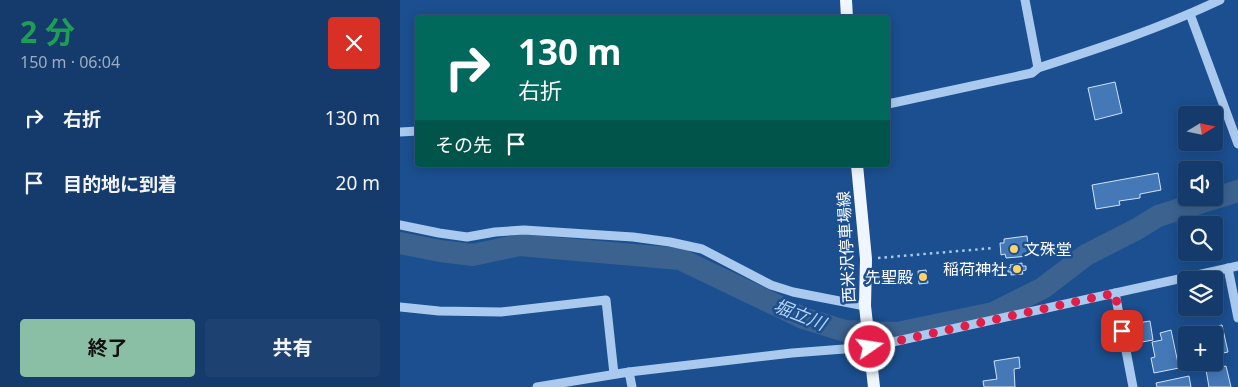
<!DOCTYPE html>
<html lang="ja">
<meta charset="utf-8">
<style>
:root{--surface:#143b6b;--page:#1d4271;--text:#f1f3f6;--muted:#9dadc1;--line:#33557e;--accent:#8abfa5}
body{margin:0;font-family:"Noto Sans","Noto Sans JP",sans-serif;background:var(--page);color:var(--text);height:100vh;display:flex;flex-direction:column;font-size:19px;white-space:nowrap}
*{box-sizing:border-box;margin:0}
p{font-size:16px;color:var(--muted)}
.icon{flex:none;width:28px;height:28px;fill:none;stroke:currentColor;stroke-width:2;stroke-linecap:round;stroke-linejoin:round}
.map{position:relative;flex:1;overflow:hidden}
.drawer{display:flex;flex-direction:column;background:var(--surface);width:400px}
.drawer>*{flex:none}
.guide{position:absolute;left:15px;top:15px;width:475px;height:152px;border-radius:5px;box-shadow:0 2px 12px #0003,0 0 0 1px var(--line);background:#00695c;color:#fff;overflow:hidden}
.needle{width:32px;rotate:80deg}
.controls{position:absolute;left:778px;top:106px;display:grid;gap:10px}
.controls a{display:grid;place-items:center;width:45px;height:45px;border-radius:5px;background:var(--surface);box-shadow:0 2px 12px #0003,0 0 0 1px var(--line);font-size:25px}
.pin{position:absolute;display:grid;place-items:center;width:42px;height:42px;color:#fff;margin:-21px;border-radius:10px;box-shadow:0 2px 8px #0006}
.me{position:absolute;width:55px;margin:-28px;rotate:77deg;stroke-linejoin:round;filter:drop-shadow(0 0 4px #0008)}
.turn{display:flex;align-items:center;gap:18px;height:105px;padding:0 20px;font-size:22px}
.turn .icon{width:65px;height:65px;stroke-width:2.5}
.turn b{display:block;font-size:35px;line-height:42px}
.then{display:flex;align-items:center;height:48px;padding:0 20px;background:#0003;gap:10px;font-size:19px}
.round{display:grid;place-items:center;flex:none;width:52px;height:52px;border-radius:5px;background:var(--page)}
.head{display:flex;align-items:center;justify-content:space-between;height:85px;padding:0 20px}
h1{font-size:30px;font-weight:700;line-height:38px;color:#1e9e55}
.primary-button{display:flex;gap:10px;margin-top:auto;padding:10px 20px}
.primary-button a{flex:1;height:58px;border-radius:5px;background:var(--accent);color:#111;font-size:20px;font-weight:700;line-height:58px;text-align:center}
.primary-button a+a{background:var(--page);color:var(--text)}
ul{padding:0;list-style:none}
li{display:flex;align-items:center;gap:15px;height:65px;padding:0 20px}
li div{flex:1}
li b{display:block;font-size:19px}
li em{font-style:normal}
main{display:flex;flex:1;min-height:0}
.map>svg:first-child{display:block}
.lines{fill:none;stroke-linecap:round;stroke-linejoin:round}
.river{stroke:#3c6290;stroke-width:22}
.building{fill:#4478b7;stroke:#cfe3fa}
.path{stroke:#a9c9ee;stroke-width:2.5;stroke-dasharray:2.5 4;stroke-linecap:butt}
.minor{stroke:#a9c9ee;stroke-width:9}
.major{stroke:#f0f6ff;stroke-width:12}
.route{stroke:#e11d48;stroke-width:9;stroke-dasharray:0 16.2}
.poi-dot{fill:#ffd166;stroke:#1b4f8f;stroke-width:2}
.labels{text-anchor:middle;dominant-baseline:central;stroke-width:5;stroke-linejoin:round;paint-order:stroke}
.street-label{font-size:16px;fill:#fff;stroke:#1b4f8f}
.poi-label{font-size:16px;fill:#fff;stroke:#1b4f8f;text-anchor:end}
.water-label{font-size:18px;font-style:italic;fill:#b5d3f5;stroke:#1b4f8f}
</style>
<main>
<section class="drawer">
<div class="head"><div><h1>2 分</h1><p>150 m · 06:04</p></div><a class="round" style="background:#d93025;color:#fff"><svg class="icon" aria-label="close" viewBox="0 0 24 24"><path d="M6 6l12 12M18 6L6 18"/></svg></a></div>
<ul>
<li><svg class="icon" aria-label="right" viewBox="0 0 24 24"><path d="M7 20v-9h11M14 6l5 5-5 5"/></svg><div><b>右折</b></div><em>130 m</em></li>
<li><svg class="icon" aria-label="arrive" viewBox="0 0 24 24"><path d="M6 21V4h12l-3 4 3 4H6"/></svg><div><b>目的地に到着</b></div><em>20 m</em></li>
</ul>
<div class="primary-button"><a>終了</a><a>共有</a></div>
</section>
<div class="map">
<svg width="838" height="387" viewBox="0 0 838 387">
<rect width="100%" height="100%" fill="#1b4f8f"/>
<g class="lines">
<path class="river" d="M 0,243 L 40,251 L 73,255 L 119,245 L 280,259 L 403,318 L 445,331 L 497,333 L 593,313 L 643,288 L 686,255 L 737,229 L 758,216 L 838,191"/>
</g>
<g class="building">
<path d="M 715,82 L 722,113 L 695,120 L 688,88 Z"/>
<path d="M 758,173 L 761,190 L 740,194 L 740,198 L 719,201 L 720,205 L 696,209 L 692,185 Z"/>
<path d="M 627,236 L 629,256 L 606,258 L 605,254 L 601,255 L 600,243 L 604,243 L 604,239 Z"/>
<path d="M 622,263 L 622,266 L 626,266 L 626,270 L 622,271 L 623,274 L 611,275 L 611,272 L 608,272 L 608,268 L 611,267 L 610,265 Z"/>
<path d="M 526,270 L 528,283 L 519,284 L 518,271 Z"/>
<path d="M 750,321 L 753,340 L 731,344 L 729,330 L 738,329 L 737,323 Z"/>
<path d="M 822,325 L 828,352 L 814,355 L 814,335 L 804,335 L 803,329 Z"/>
<path d="M 771,330 L 779,368 L 754,373 L 751,358 L 755,357 L 752,342 L 762,340 L 760,333 Z"/>
<path d="M 619,357 L 620,368 L 614,369 L 615,387 L 584,387 L 583,381 L 597,379 L 594,361 Z"/>
<path d="M 826,366 L 831,387 L 809,387 L 806,370 Z"/>
<path d="M 789,376 L 791,387 L 757,387 L 756,383 Z"/>
</g>
<g class="lines">
<path class="path" d="M 478,258 L 594,248"/>
<g class="minor">
<path d="M 625,0 L 638,68"/>
<path d="M 790,14 L 838,144"/>
<path d="M 488,104 L 632,73 L 638,68 C 700,48 761,28 820,0"/>
<path d="M 0,132 L 18,131"/>
<path d="M 0,225 L 39,233 L 67,237 L 95,232 L 124,230 L 233,237 L 270,242 L 302,249 L 371,285 L 393,292 L 465,306"/>
<path d="M 828,268 L 838,318"/>
<path d="M 715,293 L 733,387"/>
<path d="M 0,307 L 39,311 L 101,312 L 206,300 L 214,374"/>
<path d="M 229,372 L 232,387"/>
<path d="M 137,387 L 229,372 L 392,353 L 470,347 L 838,266"/>
</g>
<g class="major">
<path d="M 446,0 L 447,18"/>
<path d="M 457,165 L 466,259 L 465,306 L 474,387"/>
</g>
</g>
<g class="lines">
<path class="route" d="M 470,347 L 715,293 L 722,331"/>
</g>
<g class="poi-dot">
<circle cx="614" cy="249" r="5"/>
<circle cx="617" cy="269" r="5"/>
<circle cx="523" cy="277" r="5"/>
</g>
<g class="labels">
<g class="street-label">
<text transform="translate(446 247) rotate(-93)">西米沢停車場線</text>
</g>
<g class="poi-label">
<text x="624" y="249" text-anchor="start">文殊堂</text>
<text x="607" y="269">稲荷神社</text>
<text x="513" y="277">先聖殿</text>
</g>
<g class="water-label">
<text transform="translate(400 314) rotate(22)">堀立川</text>
</g>
</g>
</svg>
<div class="controls">
<a><svg class="needle" viewBox="-14 -14 28 28"><path d="M0-13l5 13h-10z" fill="#e53935"/><path d="M0 13l5-13h-10z" fill="#9dadc1"/></svg></a>
<a><svg class="icon" aria-label="sound" viewBox="0 0 24 24"><path d="M4 9h4l5-4v14l-5-4H4zM17 9q2 3 0 6"/></svg></a>
<a><svg class="icon" aria-label="search" viewBox="0 0 24 24"><circle cx="10" cy="10" r="6"/><path d="M15 15l6 6"/></svg></a>
<a><svg class="icon" aria-label="layers" viewBox="0 0 24 24"><path d="M12 4l9 5-9 5-9-5zM3 14l9 5 9-5"/></svg></a>
<a>+</a>
</div>
<div class="pin" style="left:722px;top:331px;background:#d93025"><svg class="icon" aria-label="arrive" viewBox="0 0 24 24"><path d="M6 21V4h12l-3 4 3 4H6"/></svg></div>
<svg class="me" style="left:470px;top:347px" viewBox="-20 -20 40 40"><circle r="17" fill="#e11d48" stroke="#fff" stroke-width="3"/><path d="M0-11L8 9 0 5-8 9z" fill="#fff"/></svg>
<div class="guide">
<div class="turn"><svg class="icon" aria-label="right" viewBox="0 0 24 24"><path d="M7 20v-9h11M14 6l5 5-5 5"/></svg><div><b>130 m</b>右折</div></div>
<div class="then">その先<svg class="icon" aria-label="arrive" viewBox="0 0 24 24"><path d="M6 21V4h12l-3 4 3 4H6"/></svg></div>
</div>
</div>
</main>
